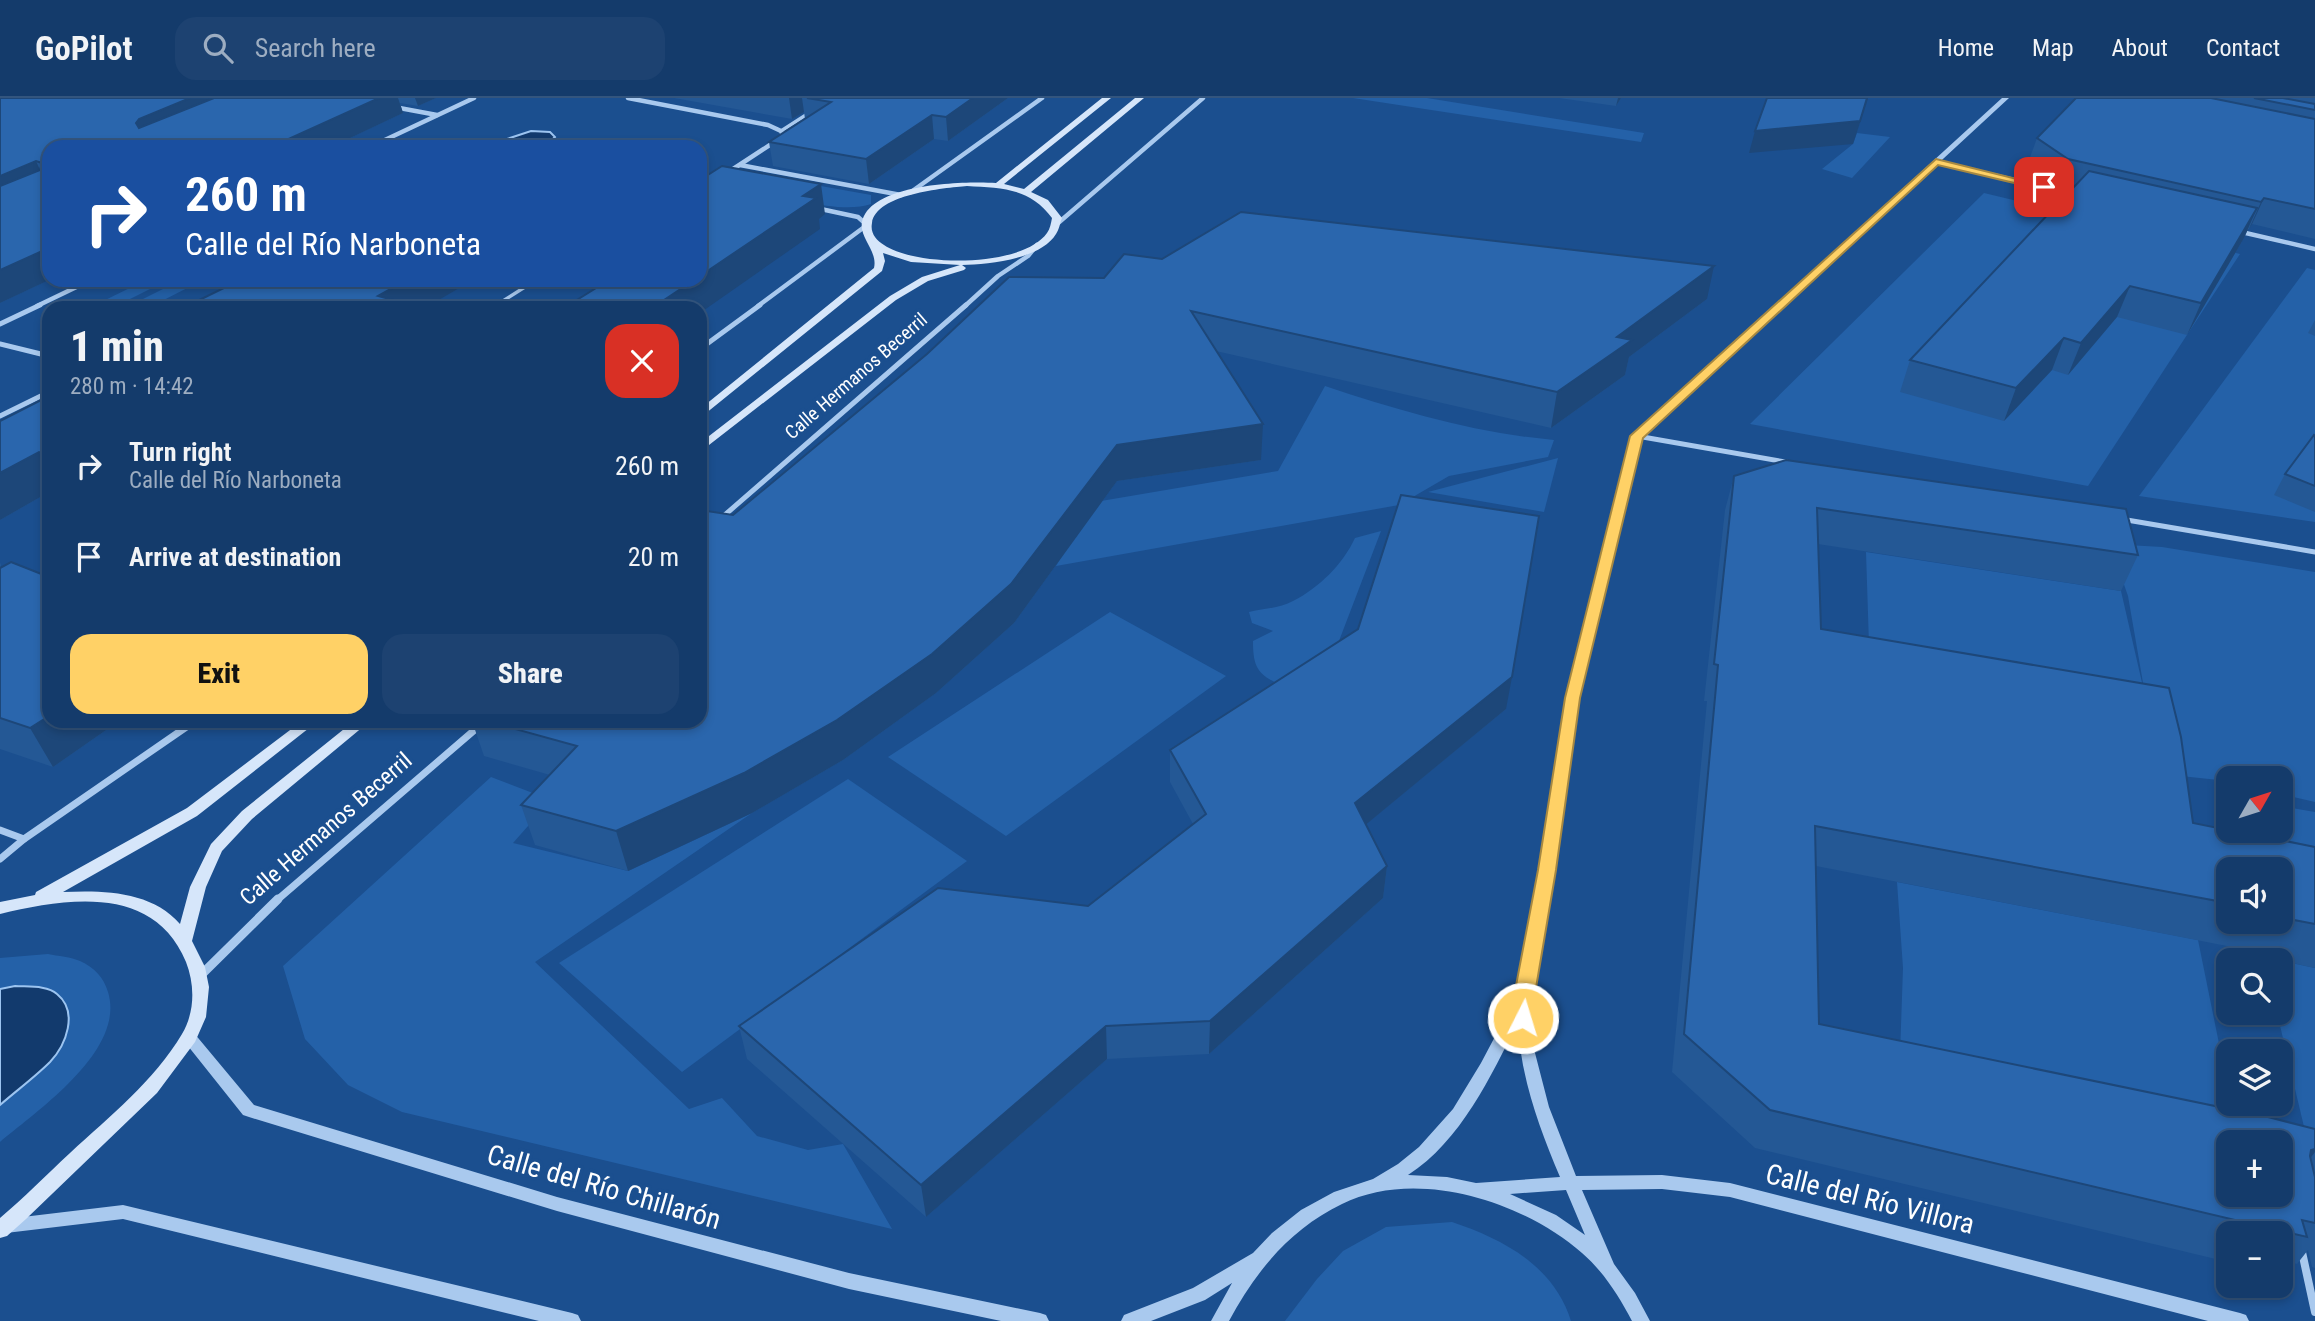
<!DOCTYPE html>
<meta charset="utf-8">
<style>
:root{--surface:#143b6b;--page:#1d4271;--text:#f1f3f6;--muted:#9dadc1;--line:#33557e;--accent:#ffd166}
body{margin:0;font-family:"Roboto Condensed",sans-serif;background:var(--page);color:var(--text);height:100vh;display:flex;flex-direction:column;font-size:26px;white-space:nowrap}
*{box-sizing:border-box;margin:0}
p{font-size:23px;color:var(--muted)}
.icon{flex:none;width:38px;height:38px;fill:none;stroke:currentColor;stroke-width:2;stroke-linecap:round;stroke-linejoin:round}
.map{position:relative;flex:1;overflow:hidden}
.sheet{position:absolute;left:42px;top:203px;width:665px;height:427px;display:flex;flex-direction:column;background:var(--surface);border-radius:21px;box-shadow:0 4px 10px #0003,0 0 0 2px var(--line)}
.sheet>*{flex:none}
.top-card{position:absolute;left:42px;top:42px;width:665px;height:147px;border-radius:21px;box-shadow:0 4px 10px #0003,0 0 0 2px var(--line);background:#1a4fa0;color:#fff;overflow:hidden}
.needle{width:46px;rotate:51deg}
.tools{position:absolute;left:2216px;top:668px;display:grid;gap:14px}
.tools a{display:grid;place-items:center;width:77px;height:77px;border-radius:14px;background:var(--surface);box-shadow:0 4px 10px #0003,0 0 0 2px var(--line);font-size:35px}
.pin{position:absolute;display:grid;place-items:center;width:60px;height:60px;color:#fff;margin:-30px;border-radius:14px;box-shadow:0 4px 10px #0006}
.me{position:absolute;width:77px;margin:-38px;rotate:5deg;stroke-linejoin:round;filter:drop-shadow(0 0 5px #0008)}
.turn{display:flex;align-items:center;gap:24px;height:147px;padding:0 28px;font-size:32px}
.turn .icon{width:91px;height:91px;stroke-width:2.5}
.turn b{display:block;font-size:49px;line-height:60px}
.round{display:grid;place-items:center;flex:none;width:74px;height:74px;border-radius:21px;background:var(--page)}
.overview{display:flex;align-items:center;justify-content:space-between;height:119px;padding:0 28px}
h1{font-size:42px;font-weight:800;line-height:52px}
.primary-button{display:flex;gap:14px;margin-top:auto;padding:14px 28px}
.primary-button a{flex:1;height:80px;border-radius:21px;background:var(--accent);color:#111;font-size:28px;font-weight:800;line-height:80px;text-align:center}
.primary-button a+a{background:var(--page);color:var(--text)}
ul{padding:0;list-style:none}
li{display:flex;align-items:center;gap:21px;height:91px;padding:0 28px}
li div{flex:1}
li b{display:block;font-size:26px}
li em{font-style:normal}
header{display:flex;align-items:center;gap:42px;box-sizing:border-box;height:98px;padding:0 35px;background:var(--surface);border-bottom:2px solid var(--line)}
header strong{font-size:33px}
nav{display:flex;gap:38px;margin-inline-start:auto;font-size:24px}
.search{width:490px;height:63px;background:var(--page);display:flex;align-items:center;gap:18px;box-sizing:border-box;padding:0 24px;border-radius:21px;color:var(--muted);font-size:26px}
.map>svg:first-child{display:block}
.green{fill:#2461a8}
.water{fill:#123a6d;stroke:#9cc4f0;stroke-width:2}
.lines{fill:none;stroke-linecap:round;stroke-linejoin:round}
.pedestrian-far2{stroke:#a9c9ee;stroke-width:3.5}
.pedestrian-far1{stroke:#a9c9ee;stroke-width:5}
.pedestrian{stroke:#a9c9ee;stroke-width:8}
.minor-far3{stroke:#a9c9ee;stroke-width:4.5}
.minor-far2{stroke:#a9c9ee;stroke-width:5}
.minor-far1{stroke:#a9c9ee;stroke-width:7}
.minor{stroke:#a9c9ee;stroke-width:9}
.tertiary{fill:#a9c9ee;fill-rule:evenodd}
.secondary{fill:#d6e6fa;fill-rule:evenodd}
.wall{fill:#245895;fill-rule:evenodd}
.shaded-wall{fill:#1d4779}
.building{fill:#2a66ad;stroke:#1d4779;stroke-width:2;fill-rule:evenodd}
.route{fill:#ffd166;stroke:#a68842;stroke-width:2}
.labels{text-anchor:middle;dominant-baseline:central;stroke-width:7;stroke-linejoin:round;paint-order:stroke}
.far-street-label{font-size:19px;fill:#fff;stroke:#1b4f8f}
.street-label{font-size:23px;fill:#fff;stroke:#1b4f8f}
.near-street-label{font-size:28px;fill:#fff;stroke:#1b4f8f}
</style>
<header>
<strong>GoPilot</strong>
<div class="search"><svg class="icon" aria-label="search" viewBox="0 0 24 24"><circle cx="10" cy="10" r="6"/><path d="M15 15l6 6"/></svg>Search here</div>
<nav><a>Home</a><a>Map</a><a>About</a><a>Contact</a></nav>
</header>
<div class="map">
<svg width="2315" height="1223" viewBox="0 0 2315 1223">
<rect width="100%" height="100%" fill="#1b4f8f"/>
<g class="green">
<path d="M 1353,0 L 1427,0 L 1644,35 L 1641,44 Z"/>
<path d="M 1857,35 L 1890,39 L 1852,80 L 1822,71 L 1853,46 Z"/>
<path d="M 765,78 L 871,97 L 871,106 C 842,116 791,100 760,94 Z"/>
<path d="M 1984,95 L 2240,156 L 2088,388 L 1750,326 Z"/>
<path d="M 2307,170 L 2315,172 L 2315,424 L 2139,398 Z"/>
<path d="M 146,182 L 168,182 L 112,210 L 89,210 Z"/>
<path d="M 181,182 L 203,182 L 148,210 L 125,210 Z"/>
<path d="M 1325,288 C 1400,313 1475,335 1554,342 L 1548,359 L 1449,378 L 1399,407 L 1056,468 L 1079,429 L 989,422 L 1278,373 Z"/>
<path d="M 1558,360 L 1544,414 L 1428,394 Z"/>
<path d="M 1381,433 L 1334,556 L 1283,588 C 1258,577 1253,570 1253,543 L 1273,533 L 1252,525 L 1249,514 C 1262,511 1280,510 1293,503 C 1319,490 1343,466 1355,440 Z"/>
<path d="M 2110,446 L 2162,449 L 2315,474 L 2315,704 L 2280,696 L 2280,681 L 2228,681 L 2228,683 L 2162,676 L 1870,578 L 1866,454 L 2121,493 L 2146,602 L 2128,498 Z"/>
<path d="M 1110,514 L 1226,578 L 1006,738 L 888,659 Z"/>
<path d="M 491,679 L 551,702 L 513,745 L 628,773 L 752,715 L 535,864 L 689,1011 L 722,1000 L 757,1038 L 808,1052 L 843,1046 L 892,1131 L 402,1014 L 348,987 L 305,941 L 283,868 Z"/>
<path d="M 848,681 L 967,763 L 682,974 L 559,865 Z"/>
<path d="M 2280,708 L 2315,714 L 2315,789 L 2280,772 L 2243,772 L 2238,733 L 2280,733 Z"/>
<path d="M 1897,784 L 2198,842 L 2228,990 L 2228,1006 L 2231,1006 L 2239,1045 L 1899,986 L 1903,870 Z"/>
<path d="M 48,856 C 58,858 71,859 80,863 C 94,869 104,880 108,894 C 126,952 38,1012 0,1044 L 0,860 Z"/>
<path d="M 2264,859 L 2315,870 L 2315,1075 L 2277,915 L 2280,915 L 2280,863 L 2265,863 Z"/>
<path d="M 1452,1124 C 1503,1141 1554,1168 1571,1223 L 1285,1223 L 1317,1181 L 1343,1153 L 1386,1129 Z"/>
</g>
<g class="water">
<path d="M 531,33 L 550,34 L 555,39 C 545,51 521,53 507,46 L 507,41 Z"/>
<path d="M 15,888 C 28,889 47,887 57,896 C 79,914 66,947 50,964 C 35,979 16,993 0,1007 L 0,891 Z"/>
</g>
<g class="lines">
<g class="pedestrian-far2">
<path d="M 781,33 L 809,15"/>
<path d="M 495,208 L 536,182"/>
</g>
<path class="pedestrian-far1" d="M 492,210 L 497,207"/>
<path class="pedestrian" d="M 2302,1154 L 2315,1214"/>
<g class="minor-far3">
<path d="M 628,0 L 768,27 L 781,33 L 783,37 L 779,41 L 727,75"/>
<path d="M 394,9 L 437,17"/>
<path d="M 370,49 L 474,0"/>
<path d="M 1936,64 L 2075,96"/>
<path d="M 740,67 L 901,97"/>
<path d="M 911,94 L 1042,0"/>
<path d="M 1057,126 L 1203,0"/>
<path d="M 2237,133 L 2315,151"/>
<path d="M 37,208 L 91,182"/>
<path d="M 758,208 L 867,127 L 858,119 L 816,110"/>
<path d="M 965,208 L 998,178 L 1028,158 L 1037,147"/>
</g>
<g class="minor-far2">
<path d="M 0,226 L 40,207"/>
<path d="M 0,246 L 49,258"/>
<path d="M 700,251 L 760,207"/>
<path d="M 0,318 L 49,294"/>
<path d="M 1637,338 L 1791,365"/>
<path d="M 2121,421 L 2315,454"/>
<path d="M 719,422 L 966,207"/>
</g>
<g class="minor-far1">
<path d="M 0,732 L 24,741"/>
<path d="M 0,761 L 24,741 L 195,623"/>
<path d="M 276,803 L 485,623"/>
</g>
<path class="minor" d="M 201,877 L 278,801"/>
<g class="tertiary">
<path d="M 2002,0 L 2009,0 L 1642,339 L 1579,600 L 1554,772 L 1531,898 L 1535,955 L 1549,1009 L 1576,1078 L 1662,1077 L 1730,1085 L 2240,1215 L 2246,1217 L 2249,1223 L 2208,1223 L 1730,1099 L 1662,1091 L 1582,1092 L 1614,1166 L 1635,1195 L 1650,1223 L 1632,1223 C 1619,1198 1603,1173 1582,1155 C 1523,1103 1416,1069 1342,1106 C 1290,1131 1256,1173 1229,1223 L 1211,1223 L 1232,1185 L 1205,1202 L 1151,1223 L 1121,1223 L 1124,1217 L 1193,1190 L 1253,1155 L 1272,1135 L 1301,1112 L 1334,1094 L 1373,1081 L 1398,1066 L 1419,1049 L 1453,1011 L 1481,965 L 1517,897 L 1540,772 L 1567,600 L 1632,338 ZM 1518,924 C 1520,978 1539,1029 1560,1079 L 1476,1085 L 1447,1079 L 1408,1077 C 1461,1043 1491,978 1518,924 ZM 1566,1092 L 1585,1137 L 1556,1117 L 1510,1096 Z"/>
<path d="M 189,933 L 194,935 L 254,1007 L 557,1099 L 849,1175 L 1040,1215 L 1046,1217 L 1049,1223 L 1001,1223 L 849,1191 L 557,1113 L 249,1019 L 243,1017 L 184,943 L 181,939 L 184,935 Z"/>
<path d="M 123,1107 L 572,1215 L 578,1217 L 581,1223 L 539,1223 L 123,1121 L 6,1135 L 0,1133 L 0,1123 L 6,1121 Z"/>
</g>
<g class="secondary">
<path d="M 1102,0 L 1111,0 L 1004,86 L 1024,91 L 1135,0 L 1144,0 L 1031,94 L 1048,102 L 1062,120 C 1060,125 1059,132 1056,136 C 1041,161 988,167 962,167 L 966,170 L 964,172 L 928,183 L 896,202 L 700,354 L 700,345 L 890,198 L 922,179 L 960,167 L 911,164 L 883,155 L 885,163 L 882,173 L 700,320 L 700,311 L 874,170 C 878,153 859,140 862,124 C 870,85 966,83 996,85 ZM 967,88 C 1002,90 1030,90 1052,120 C 1051,125 1050,131 1047,135 C 1022,170 916,169 884,147 C 876,142 870,135 872,125 C 876,96 944,90 967,88 Z"/>
<path d="M 302,623 L 318,623 L 197,718 L 63,794 C 103,792 152,793 180,826 L 190,789 L 211,746 L 242,713 L 354,623 L 370,623 L 252,721 L 222,753 L 206,789 L 192,843 L 205,869 L 209,889 L 206,919 L 195,944 L 157,995 L 26,1121 L 7,1138 L 0,1140 L 0,1120 C 24,1100 46,1077 70,1055 C 110,1018 154,983 182,936 C 195,914 195,887 186,864 C 154,786 67,800 0,816 L 0,804 L 35,797 L 36,794 L 187,710 Z"/>
</g>
</g>
<g class="wall">
<path d="M 0,0 L 436,0 L 418,8 L 400,5 L 403,15 L 331,49 L 49,49 L 49,182 L 0,205 Z"/>
<path d="M 674,0 L 1008,0 L 948,43 L 934,41 L 869,86 L 773,68 L 769,44 L 805,21 L 804,14 L 792,21 Z"/>
<path d="M 1559,0 L 1621,0 L 1616,8 Z"/>
<path d="M 2076,0 L 2315,0 L 2315,141 L 2252,126 L 2249,131 L 2248,131 L 2244,140 L 2187,237 L 2117,219 L 2068,277 L 2052,272 L 2004,323 L 1900,294 L 1910,262 L 2072,90 L 2058,87 L 2028,65 L 2037,40 Z"/>
<path d="M 1162,161 L 1707,201 L 1629,259 L 1625,277 L 1551,330 L 1216,253 L 1261,362 L 1117,383 L 1014,525 L 936,595 L 843,662 L 752,715 L 628,773 L 535,747 L 521,707 L 550,677 L 484,658 L 472,623 L 700,623 L 733,417 L 1104,180 Z"/>
<path d="M 2315,222 L 2315,238 L 2308,235 Z"/>
<path d="M 49,298 L 49,394 L 0,422 L 0,323 Z"/>
<path d="M 2315,338 L 2315,414 L 2274,397 L 2285,376 Z"/>
<path d="M 1734,378 L 2138,457 L 2121,493 L 1818,446 L 1821,531 L 2193,725 L 2315,749 L 2315,870 L 2264,859 L 2263,855 L 1816,768 L 1819,926 L 2315,1031 L 2315,1170 L 2312,1169 L 2308,1152 L 2297,1166 L 2288,1163 L 2280,1173 L 2280,1136 L 2228,1136 L 2228,1164 L 1755,1050 L 1672,974 L 1707,603 L 1704,603 L 1725,412 ZM 2228,772 L 2280,772 L 2280,824 L 2228,824 Z"/>
<path d="M 0,464 L 49,623 L 119,623 L 53,669 L 0,651 Z"/>
<path d="M 1506,611 L 1366,726 L 1387,768 L 1383,800 L 1209,956 L 1107,961 L 926,1119 L 747,961 L 739,928 L 1088,808 L 1193,726 L 1170,684 L 1170,652 Z"/>
</g>
<g class="shaded-wall">
<path d="M 190,0 L 254,0 L 148,45 L 136,25 L 139,21 Z"/>
<path d="M 379,0 L 398,0 L 403,15 L 331,49 L 271,49 Z"/>
<path d="M 415,0 L 436,0 L 418,8 Z"/>
<path d="M 789,0 L 802,0 L 804,14 L 792,21 Z"/>
<path d="M 973,0 L 1008,0 L 948,43 L 946,19 Z"/>
<path d="M 1618,0 L 1621,0 L 1616,8 Z"/>
<path d="M 1868,0 L 1853,46 L 1749,55 L 1755,33 Z"/>
<path d="M 932,17 L 934,41 L 869,86 L 866,61 Z"/>
<path d="M 36,63 L 47,88 L 0,108 L 0,78 Z"/>
<path d="M 821,86 L 825,116 L 819,121 L 820,131 L 700,215 L 700,210 L 652,210 L 694,182 L 700,182 L 700,178 L 803,98 Z"/>
<path d="M 2264,100 L 2252,126 L 2249,131 L 2261,104 Z"/>
<path d="M 2257,110 L 2244,140 L 2187,237 L 2201,205 Z"/>
<path d="M 49,150 L 49,182 L 0,205 L 0,172 Z"/>
<path d="M 1714,168 L 1707,201 L 1629,259 L 1625,277 L 1551,330 L 1557,294 L 1617,239 Z"/>
<path d="M 407,182 L 473,182 L 425,210 L 382,210 L 378,198 Z"/>
<path d="M 2130,188 L 2117,219 L 2068,277 L 2081,245 Z"/>
<path d="M 2064,240 L 2052,272 L 2004,323 L 2016,290 Z"/>
<path d="M 1263,326 L 1261,362 L 1117,383 L 1014,525 L 936,595 L 843,662 L 752,715 L 628,773 L 616,733 L 1117,347 Z"/>
<path d="M 39,354 L 49,374 L 49,394 L 0,422 L 0,375 Z"/>
<path d="M 1512,579 L 1506,611 L 1352,738 L 1355,705 Z"/>
<path d="M 49,618 L 49,623 L 119,623 L 53,669 L 30,630 Z"/>
<path d="M 1387,768 L 1383,800 L 1209,956 L 1210,923 Z"/>
<path d="M 1106,928 L 1107,961 L 926,1119 L 921,1087 Z"/>
<path d="M 2315,1051 L 2315,1054 L 2289,1088 L 2311,1052 Z"/>
</g>
<g class="building">
<path d="M 0,0 L 190,0 L 139,21 L 136,25 L 139,30 L 214,0 L 379,0 L 271,49 L 49,49 L 49,150 L 0,172 L 0,88 L 40,72 L 42,65 L 36,63 L 0,78 Z"/>
<path d="M 807,0 L 973,0 L 946,19 L 932,17 L 866,61 L 769,44 L 831,4 Z"/>
<path d="M 1767,0 L 1867,0 L 1860,23 L 1755,33 Z"/>
<path d="M 2076,0 L 2211,0 L 2315,21 L 2315,111 L 2264,100 L 2261,104 L 2068,61 L 2037,40 Z"/>
<path d="M 2254,0 L 2283,0 L 2315,6 L 2315,12 Z"/>
<path d="M 722,68 L 821,86 L 803,98 L 816,100 L 700,178 L 700,82 Z"/>
<path d="M 2089,73 L 2257,110 L 2201,205 L 2130,188 L 2081,245 L 2064,240 L 2016,290 L 1910,262 Z"/>
<path d="M 1241,114 L 1714,168 L 1617,239 L 1632,242 L 1557,294 L 1191,213 L 1263,326 L 1117,347 L 1011,486 L 932,556 L 837,622 L 744,675 L 616,733 L 521,707 L 577,648 L 486,623 L 700,623 L 700,419 L 707,413 L 733,417 L 927,256 L 1009,179 L 1104,180 L 1124,156 L 1162,161 Z"/>
<path d="M 240,182 L 407,182 L 378,198 L 423,210 L 183,210 Z"/>
<path d="M 609,182 L 694,182 L 652,210 L 564,210 Z"/>
<path d="M 49,298 L 49,358 L 39,354 L 0,375 L 0,323 Z"/>
<path d="M 2314,337 L 2315,338 L 2315,388 L 2285,376 Z"/>
<path d="M 1786,362 L 2126,411 L 2138,457 L 1817,410 L 1821,531 L 2169,590 L 2181,639 L 2193,725 L 2228,732 L 2228,733 L 2236,733 L 2315,749 L 2315,826 L 2289,821 L 2287,817 L 2280,815 L 2280,772 L 2228,772 L 2228,805 L 1815,728 L 1819,926 L 2268,1019 L 2315,1031 L 2315,1051 L 2311,1052 L 2310,1058 L 2315,1079 L 2315,1125 L 2302,1122 L 2307,1139 L 1770,1012 L 1684,936 L 1718,567 L 1714,566 L 1734,378 ZM 2228,1045 L 2280,1045 L 2280,1097 L 2228,1097 Z"/>
<path d="M 1401,397 L 1539,418 L 1512,579 L 1355,705 L 1387,768 L 1210,923 L 1106,928 L 921,1087 L 739,928 L 938,790 L 1088,808 L 1206,716 L 1170,652 L 1358,531 Z"/>
<path d="M 11,464 L 49,479 L 49,618 L 30,630 L 0,620 L 0,470 Z"/>
</g>
<path class="route" d="M 1936,61 L 2049,89 L 2044,92 L 1938,67 L 1643,340 L 1580,600 L 1556,772 L 1530,925 L 1523,928 L 1516,925 L 1513,920 L 1514,898 L 1538,772 L 1565,600 L 1630,338 Z"/>
<g class="labels">
<g class="far-street-label">
<text transform="translate(856 278) rotate(-41)">Calle Hermanos Becerril</text>
</g>
<g class="street-label">
<text transform="translate(326 731) rotate(-41)">Calle Hermanos Becerril</text>
</g>
<g class="near-street-label">
<text transform="translate(604 1089) rotate(16)">Calle del Río Chillarón</text>
<text transform="translate(1870 1101) rotate(14)">Calle del Río Villora</text>
</g>
</g>
</svg>
<div class="tools">
<a><svg class="needle" viewBox="-14 -14 28 28"><path d="M0-13l5 13h-10z" fill="#e53935"/><path d="M0 13l5-13h-10z" fill="#9dadc1"/></svg></a>
<a><svg class="icon" aria-label="sound" viewBox="0 0 24 24"><path d="M4 9h4l5-4v14l-5-4H4zM17 9q2 3 0 6"/></svg></a>
<a><svg class="icon" aria-label="search" viewBox="0 0 24 24"><circle cx="10" cy="10" r="6"/><path d="M15 15l6 6"/></svg></a>
<a><svg class="icon" aria-label="layers" viewBox="0 0 24 24"><path d="M12 4l9 5-9 5-9-5zM3 14l9 5 9-5"/></svg></a>
<a>+</a>
<a>−</a>
</div>
<div class="pin" style="left:2044px;top:89px;background:#d93025"><svg class="icon" aria-label="arrive" viewBox="0 0 24 24"><path d="M6 21V4h12l-3 4 3 4H6"/></svg></div>
<svg class="me" style="left:1523px;top:920px" viewBox="-20 -20 40 40"><circle r="17" fill="#ffd166" stroke="#fff" stroke-width="3"/><path d="M0-11L8 9 0 5-8 9z" fill="#fff"/></svg>
<div class="top-card">
<div class="turn"><svg class="icon" aria-label="right" viewBox="0 0 24 24"><path d="M7 20v-9h11M14 6l5 5-5 5"/></svg><div><b>260 m</b>Calle del Río Narboneta</div></div>
</div>
<section class="sheet">
<div class="overview"><div><h1>1 min</h1><p>280 m · 14:42</p></div><a class="round" style="background:#d93025;color:#fff"><svg class="icon" aria-label="close" viewBox="0 0 24 24"><path d="M6 6l12 12M18 6L6 18"/></svg></a></div>
<ul>
<li><svg class="icon" aria-label="right" viewBox="0 0 24 24"><path d="M7 20v-9h11M14 6l5 5-5 5"/></svg><div><b>Turn right</b><p>Calle del Río Narboneta</p></div><em>260 m</em></li>
<li><svg class="icon" aria-label="arrive" viewBox="0 0 24 24"><path d="M6 21V4h12l-3 4 3 4H6"/></svg><div><b>Arrive at destination</b></div><em>20 m</em></li>
</ul>
<div class="primary-button"><a>Exit</a><a>Share</a></div>
</section>
</div>
